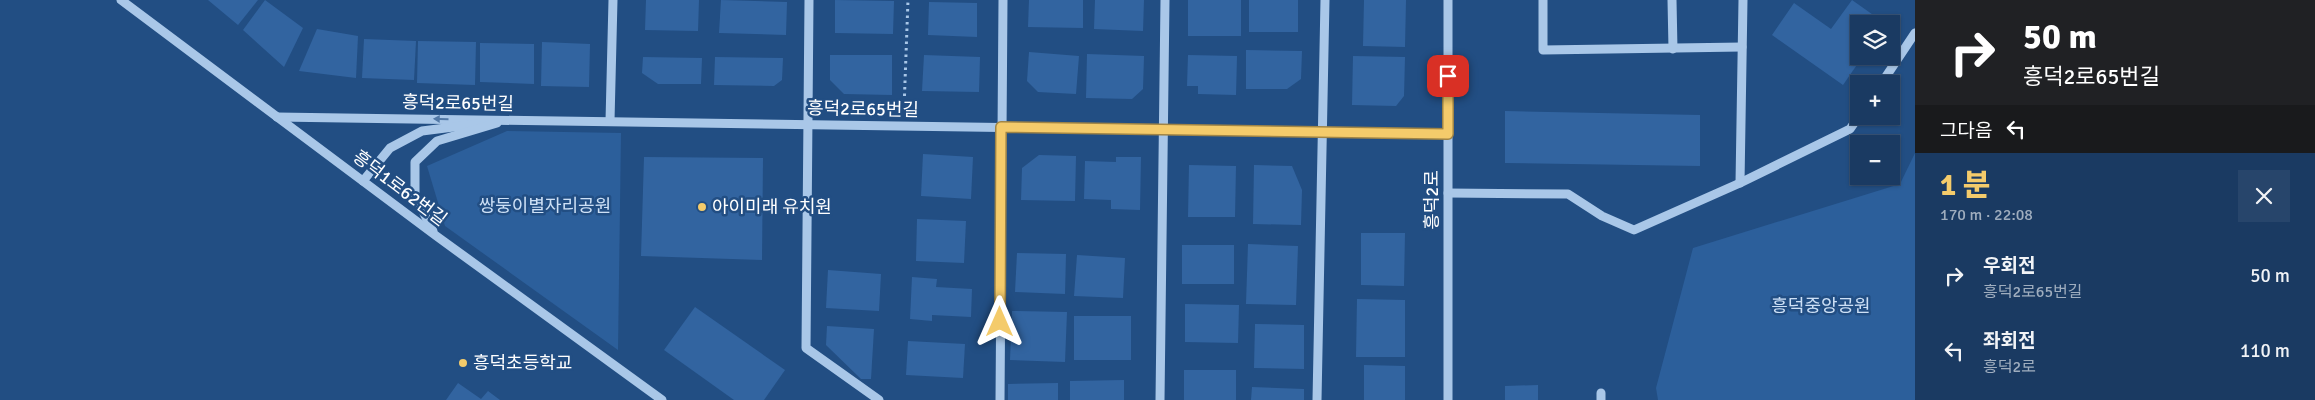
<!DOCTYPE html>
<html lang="ko">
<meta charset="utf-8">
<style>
:root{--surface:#1a3a62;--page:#27456b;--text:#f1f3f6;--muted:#9fadbe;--line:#385477;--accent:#f4cb6b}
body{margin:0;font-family:Signika,"Noto Sans KR",sans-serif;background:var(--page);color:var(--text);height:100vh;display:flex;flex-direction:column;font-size:19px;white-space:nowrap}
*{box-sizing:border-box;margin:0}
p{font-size:16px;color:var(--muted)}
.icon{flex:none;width:28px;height:28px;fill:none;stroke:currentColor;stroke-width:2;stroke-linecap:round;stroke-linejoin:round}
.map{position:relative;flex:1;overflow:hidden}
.drawer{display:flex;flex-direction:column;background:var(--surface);width:400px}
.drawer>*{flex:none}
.guide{background:#202124;color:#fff;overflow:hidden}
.tools{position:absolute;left:1850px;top:15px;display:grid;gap:10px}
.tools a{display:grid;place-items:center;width:50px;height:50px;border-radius:0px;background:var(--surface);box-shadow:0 1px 4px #0004,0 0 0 1px var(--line);font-size:25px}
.pin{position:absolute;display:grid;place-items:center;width:42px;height:42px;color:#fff;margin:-21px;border-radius:10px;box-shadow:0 2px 8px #0006}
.me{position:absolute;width:55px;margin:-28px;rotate:0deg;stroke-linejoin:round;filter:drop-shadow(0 0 4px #0008)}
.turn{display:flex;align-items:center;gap:18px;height:105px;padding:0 25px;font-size:22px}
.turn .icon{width:65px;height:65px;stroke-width:2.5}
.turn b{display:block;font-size:35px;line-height:42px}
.then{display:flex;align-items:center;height:48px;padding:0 25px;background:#0003;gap:10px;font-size:19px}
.round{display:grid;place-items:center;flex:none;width:52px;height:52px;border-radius:0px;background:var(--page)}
.headline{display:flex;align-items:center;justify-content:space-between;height:85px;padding:0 25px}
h1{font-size:30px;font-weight:800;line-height:38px;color:var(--accent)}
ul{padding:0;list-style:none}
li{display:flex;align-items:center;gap:15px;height:75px;padding:0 25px}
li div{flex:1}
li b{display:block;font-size:19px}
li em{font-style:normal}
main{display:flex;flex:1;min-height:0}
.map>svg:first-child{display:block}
.green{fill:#2c5f9b}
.building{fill:#3264a0}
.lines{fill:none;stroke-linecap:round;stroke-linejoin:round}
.path{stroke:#a9c7e8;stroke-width:3;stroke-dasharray:2.5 4;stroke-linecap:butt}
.minor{stroke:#a9c7e8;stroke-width:9}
.oneway{fill:#5178a6}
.route-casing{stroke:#9f8446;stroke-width:12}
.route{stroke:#f4cb6b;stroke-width:9}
.poi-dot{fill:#f4cb6b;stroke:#224e83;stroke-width:2}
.labels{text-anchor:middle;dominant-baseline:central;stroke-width:5;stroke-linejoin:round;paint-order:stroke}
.street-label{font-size:18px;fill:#fff;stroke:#224e83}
.park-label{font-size:18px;fill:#cde0f6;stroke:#224e83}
.poi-label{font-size:18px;fill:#fff;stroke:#224e83;text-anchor:start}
</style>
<main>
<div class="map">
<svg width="1915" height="400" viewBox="0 0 1915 400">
<rect width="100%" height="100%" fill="#224e83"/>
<g class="green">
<path d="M 507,131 L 621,133 L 618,350 L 445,226 L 427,166 Z"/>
<path d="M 1915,153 L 1915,400 L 1658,400 L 1656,388 L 1693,248 L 1900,184 Z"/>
</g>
<g class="building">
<path d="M 208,0 L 258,0 L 238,25 Z"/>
<path d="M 265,0 L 303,28 L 284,67 L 243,30 Z"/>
<path d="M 646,0 L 699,0 L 698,31 L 645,30 Z"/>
<path d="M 721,0 L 787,2 L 786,35 L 719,33 Z"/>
<path d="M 835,0 L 894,1 L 893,34 L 835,33 Z"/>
<path d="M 1029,0 L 1083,0 L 1083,28 L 1028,27 Z"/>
<path d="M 1095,0 L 1144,0 L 1143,31 L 1094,29 Z"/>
<rect x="1188" y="0" width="53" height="36"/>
<rect x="1249" y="0" width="49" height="32"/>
<path d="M 1364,0 L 1406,0 L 1405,47 L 1363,46 Z"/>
<path d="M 1852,0 L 1886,24 L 1859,24 L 1859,56 L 1863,56 L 1843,85 L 1772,35 L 1794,3 L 1831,29 Z"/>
<path d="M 929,2 L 977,3 L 977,37 L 928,35 Z"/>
<path d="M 317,29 L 358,36 L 356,78 L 299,71 Z"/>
<path d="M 364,39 L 416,41 L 414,80 L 362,78 Z"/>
<path d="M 418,41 L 476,42 L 475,85 L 417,83 Z"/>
<path d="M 542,42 L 590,44 L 589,87 L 541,86 Z"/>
<path d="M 480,43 L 534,44 L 534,84 L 480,82 Z"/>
<path d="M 1246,50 L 1302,51 L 1301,79 L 1287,89 L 1246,89 Z"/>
<path d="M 1029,52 L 1079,56 L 1076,94 L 1038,92 L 1027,81 Z"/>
<path d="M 1087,54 L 1144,56 L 1143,89 L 1132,99 L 1086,98 Z"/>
<path d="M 830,55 L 892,55 L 892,95 L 844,94 L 830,80 Z"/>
<path d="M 924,55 L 980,57 L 979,92 L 922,91 Z"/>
<path d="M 1188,55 L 1237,56 L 1236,95 L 1198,94 L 1198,86 L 1187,86 Z"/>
<path d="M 1353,56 L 1405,57 L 1404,96 L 1396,106 L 1352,105 Z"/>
<path d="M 643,57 L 702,58 L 701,84 L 658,84 L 642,73 Z"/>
<path d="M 715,57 L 783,58 L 782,80 L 774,86 L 714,85 Z"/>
<path d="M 1505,111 L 1700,115 L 1700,166 L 1505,163 Z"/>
<path d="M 923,154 L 973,157 L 971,199 L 921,196 Z"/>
<path d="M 1039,155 L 1076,156 L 1075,201 L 1021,200 L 1022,168 Z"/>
<path d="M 644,157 L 763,158 L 762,260 L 641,256 Z"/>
<path d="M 1116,157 L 1141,157 L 1140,210 L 1111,209 L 1111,200 L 1084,199 L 1085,161 L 1116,162 Z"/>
<path d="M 1189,165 L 1236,166 L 1235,217 L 1188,217 Z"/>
<path d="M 1254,165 L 1292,166 L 1302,190 L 1301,225 L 1253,224 Z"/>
<path d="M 917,219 L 966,221 L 964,263 L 916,261 Z"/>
<path d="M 1361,233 L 1405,233 L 1404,286 L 1361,285 Z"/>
<path d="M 1248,244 L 1298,246 L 1296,305 L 1246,304 Z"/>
<rect x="1182" y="245" width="52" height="39"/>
<path d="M 1017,253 L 1066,254 L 1065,294 L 1015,292 Z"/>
<path d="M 1077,255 L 1125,258 L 1123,298 L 1074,296 Z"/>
<path d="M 828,270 L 881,274 L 879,311 L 826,308 Z"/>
<path d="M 912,277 L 937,279 L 936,287 L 972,289 L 971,317 L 932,315 L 932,321 L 910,319 Z"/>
<path d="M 1357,299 L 1405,300 L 1405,357 L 1356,357 Z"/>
<path d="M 1185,304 L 1239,305 L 1238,343 L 1185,342 Z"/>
<path d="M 695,307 L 785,370 L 764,400 L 734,400 L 664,350 Z"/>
<path d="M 1012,311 L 1067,312 L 1065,362 L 1010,360 Z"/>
<rect x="1074" y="316" width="57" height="44"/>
<path d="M 1255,324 L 1304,325 L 1304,369 L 1254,368 Z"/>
<path d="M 827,326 L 874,329 L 871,379 L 861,379 L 826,345 Z"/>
<path d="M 908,341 L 965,344 L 963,378 L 906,375 Z"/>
<path d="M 1364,365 L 1405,366 L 1405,400 L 1364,400 Z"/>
<rect x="1184" y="370" width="52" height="30"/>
<path d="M 1124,380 L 1124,400 L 1070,400 L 1070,381 Z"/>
<path d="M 458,383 L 481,399 L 488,391 L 500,400 L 446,400 Z"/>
<path d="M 1058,383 L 1058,400 L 1008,400 L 1008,384 Z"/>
<path d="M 1538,385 L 1538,400 L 1505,400 L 1505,386 Z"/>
<path d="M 1252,387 L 1304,389 L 1304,400 L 1251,400 Z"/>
</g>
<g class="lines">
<path class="path" d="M 904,109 L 908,0"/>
<g class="minor">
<path d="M 121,0 L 435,235 L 662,400"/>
<path d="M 809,0 L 806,348 L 879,400"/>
<path d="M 1543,0 L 1543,50 L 1742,47"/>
<path d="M 1672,0 L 1673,49"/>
<path d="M 1881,84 L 1915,33"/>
<path d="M 277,117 L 1448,134"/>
<path d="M 610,121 L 613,0"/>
<path d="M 363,181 L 390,148 L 422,131 L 477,124"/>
<path d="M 1740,183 L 1743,0"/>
<path d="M 1448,193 L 1568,194 L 1602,216 L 1634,230 L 1740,183 L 1850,129 L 1859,116"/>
<path d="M 433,231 L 415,196 L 415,162 L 437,141 L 497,123"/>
<path d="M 1000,400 L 1003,0"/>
<path d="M 1160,400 L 1165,0"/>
<path d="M 1317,400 L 1325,0"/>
<path d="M 1448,400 L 1448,0"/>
<path d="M 1601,400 L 1601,393"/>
</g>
</g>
<defs><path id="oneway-solid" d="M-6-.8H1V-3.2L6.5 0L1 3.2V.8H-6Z" transform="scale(1.25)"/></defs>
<use class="oneway" href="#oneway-solid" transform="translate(441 119) rotate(-179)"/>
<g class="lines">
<g class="route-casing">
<path id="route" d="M 1000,322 L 1001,127 L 1448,134 L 1448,76"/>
</g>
<use href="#route" class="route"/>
</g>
<g class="poi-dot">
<circle cx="702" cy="207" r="5"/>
<circle cx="463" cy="363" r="5"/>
</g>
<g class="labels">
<g class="street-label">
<text transform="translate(458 103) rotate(1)">흥덕2로65번길</text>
<text transform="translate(863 109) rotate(1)">흥덕2로65번길</text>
<text transform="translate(400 188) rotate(37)">흥덕1로62번길</text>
<text transform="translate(1432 200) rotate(-90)">흥덕2로</text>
</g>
<g class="park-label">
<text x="545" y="206">쌍둥이별자리공원</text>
<text x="1821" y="306">흥덕중앙공원</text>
</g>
<g class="poi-label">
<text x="712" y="207">아이미래 유치원</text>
<text x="473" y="363">흥덕초등학교</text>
</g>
</g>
</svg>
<div class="tools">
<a><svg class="icon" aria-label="layers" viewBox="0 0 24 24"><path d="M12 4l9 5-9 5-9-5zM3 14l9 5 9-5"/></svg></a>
<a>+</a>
<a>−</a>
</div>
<div class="pin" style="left:1448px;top:76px;background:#d93025"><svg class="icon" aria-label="arrive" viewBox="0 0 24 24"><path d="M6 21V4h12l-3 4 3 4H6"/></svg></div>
<svg class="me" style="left:1000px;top:322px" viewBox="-20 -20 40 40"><path d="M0-17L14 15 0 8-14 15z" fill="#f4cb6b" stroke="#fff" stroke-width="4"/></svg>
</div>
<section class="drawer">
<div class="guide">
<div class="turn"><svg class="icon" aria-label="right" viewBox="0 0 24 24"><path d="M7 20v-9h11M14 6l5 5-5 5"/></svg><div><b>50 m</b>흥덕2로65번길</div></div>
<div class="then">그다음<svg class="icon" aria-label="left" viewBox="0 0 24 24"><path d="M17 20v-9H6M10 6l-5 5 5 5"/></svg></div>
</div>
<div class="headline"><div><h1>1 분</h1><p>170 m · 22:08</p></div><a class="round"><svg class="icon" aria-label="close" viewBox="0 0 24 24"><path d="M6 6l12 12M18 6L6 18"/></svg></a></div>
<ul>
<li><svg class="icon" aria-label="right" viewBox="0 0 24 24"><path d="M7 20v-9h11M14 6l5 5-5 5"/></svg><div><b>우회전</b><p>흥덕2로65번길</p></div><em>50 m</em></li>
<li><svg class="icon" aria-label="left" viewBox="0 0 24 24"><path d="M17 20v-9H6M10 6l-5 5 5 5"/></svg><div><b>좌회전</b><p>흥덕2로</p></div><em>110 m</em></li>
</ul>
</section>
</main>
